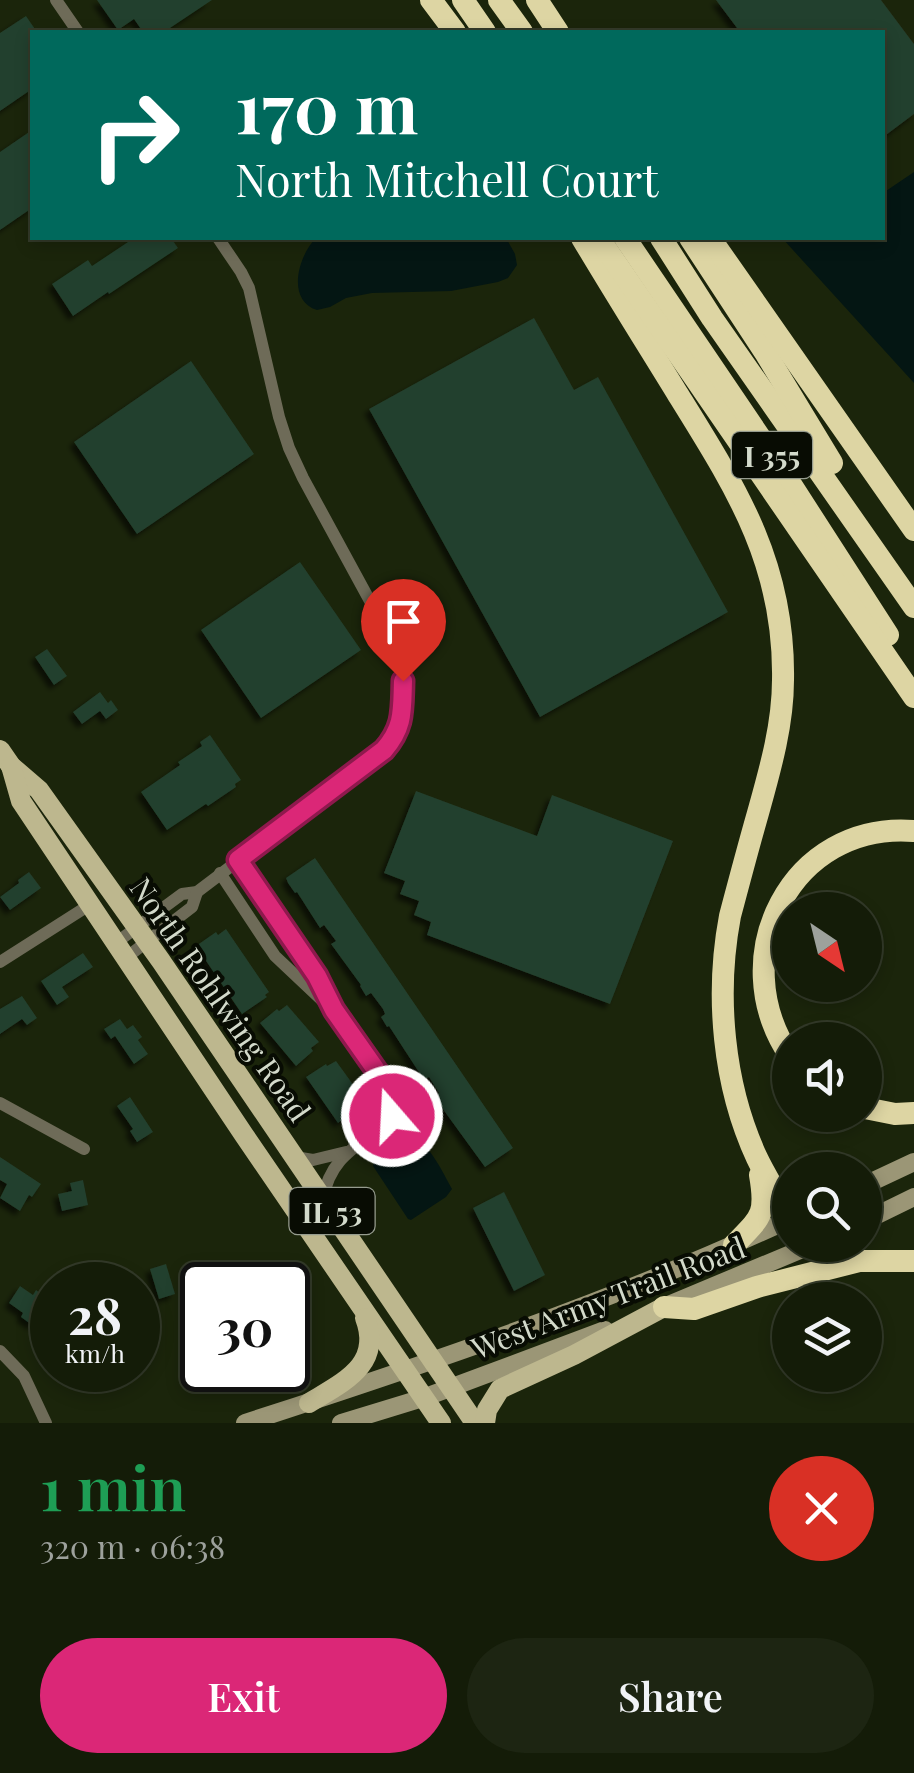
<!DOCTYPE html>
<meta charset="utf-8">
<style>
:root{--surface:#141c08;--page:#1d2512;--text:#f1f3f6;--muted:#9da19c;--line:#333a29;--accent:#db2777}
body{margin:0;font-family:"Playfair Display",serif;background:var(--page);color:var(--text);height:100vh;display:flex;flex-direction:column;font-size:38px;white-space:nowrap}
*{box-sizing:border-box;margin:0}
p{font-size:32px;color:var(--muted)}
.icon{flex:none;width:55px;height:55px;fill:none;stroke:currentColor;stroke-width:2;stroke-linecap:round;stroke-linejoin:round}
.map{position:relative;height:1423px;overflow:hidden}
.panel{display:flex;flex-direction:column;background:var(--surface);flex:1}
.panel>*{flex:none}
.top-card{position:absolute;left:30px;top:30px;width:855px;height:210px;border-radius:0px;box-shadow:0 5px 15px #0003,0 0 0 2px var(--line);background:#00695c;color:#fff;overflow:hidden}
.needle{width:65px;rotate:145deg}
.fabs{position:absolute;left:772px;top:892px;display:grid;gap:20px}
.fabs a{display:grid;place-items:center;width:110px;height:110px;border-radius:50%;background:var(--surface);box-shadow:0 5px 15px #0003,0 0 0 2px var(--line);font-size:50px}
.speed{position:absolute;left:30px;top:1262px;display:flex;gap:20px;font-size:50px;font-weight:700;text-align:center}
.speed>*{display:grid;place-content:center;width:130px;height:130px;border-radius:50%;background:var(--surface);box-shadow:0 5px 15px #0003,0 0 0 2px var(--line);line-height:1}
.speed small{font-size:25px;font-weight:400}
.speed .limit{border:5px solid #111;border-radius:15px;background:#fff;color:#111}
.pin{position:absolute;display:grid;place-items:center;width:85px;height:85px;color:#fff;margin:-102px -42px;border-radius:50% 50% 50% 0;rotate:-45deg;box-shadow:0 0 10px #0007}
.pin .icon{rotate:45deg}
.me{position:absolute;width:110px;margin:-55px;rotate:341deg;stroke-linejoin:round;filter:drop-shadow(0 0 8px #0008)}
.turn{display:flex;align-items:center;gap:35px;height:210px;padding:0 40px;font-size:45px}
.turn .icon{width:130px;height:130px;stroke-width:2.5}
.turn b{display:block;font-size:70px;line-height:85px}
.round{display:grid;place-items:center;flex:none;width:105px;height:105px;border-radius:52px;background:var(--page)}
.headline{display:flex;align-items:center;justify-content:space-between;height:170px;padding:0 40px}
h1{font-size:60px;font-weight:600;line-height:75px;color:#1e9e55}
.primary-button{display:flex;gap:20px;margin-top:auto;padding:20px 40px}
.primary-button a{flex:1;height:115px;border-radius:60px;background:var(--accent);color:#fff;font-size:40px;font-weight:600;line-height:115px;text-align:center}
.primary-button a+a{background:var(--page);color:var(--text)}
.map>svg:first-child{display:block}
.water{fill:#041613}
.building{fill:#243f2d;filter:url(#shadow)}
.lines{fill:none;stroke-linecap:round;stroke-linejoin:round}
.minor{stroke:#6e6b58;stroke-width:12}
.secondary{stroke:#9b9676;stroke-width:18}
.primary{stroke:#bdb78e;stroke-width:20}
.motorway{stroke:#ddd5a3;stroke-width:22}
.route-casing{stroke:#8e194d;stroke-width:25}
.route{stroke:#db2777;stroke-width:18}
.labels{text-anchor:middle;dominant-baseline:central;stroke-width:8;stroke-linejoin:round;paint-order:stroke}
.shield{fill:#080c03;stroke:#969c8f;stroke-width:2.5}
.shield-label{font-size:28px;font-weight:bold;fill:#d3dacb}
.street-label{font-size:30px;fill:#d3dacb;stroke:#080c03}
</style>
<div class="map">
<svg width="914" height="1423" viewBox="0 0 914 1423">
<defs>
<filter id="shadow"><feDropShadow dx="-4.5" dy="4.5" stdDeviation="2.5" flood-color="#0009"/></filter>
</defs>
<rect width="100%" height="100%" fill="#1b250b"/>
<g class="water">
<path d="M 914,172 L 914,383 L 782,238 L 882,238 L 883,193 Z"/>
<path d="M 316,238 L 506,238 L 515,254 L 517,265 L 508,278 L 498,282 L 451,291 L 372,293 L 346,298 L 330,307 L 317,310 C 286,300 298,256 316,238 Z"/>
<path d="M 414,1137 C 432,1148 442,1171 452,1189 L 446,1197 L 411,1220 L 408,1219 L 373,1166 L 374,1162 C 386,1152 399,1141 414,1137 Z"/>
</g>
<g class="building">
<path d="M 97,0 L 212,0 L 164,32 L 143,32 L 134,19 L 118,30 Z"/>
<path d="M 716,0 L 881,0 L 914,44 L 914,114 L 882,138 L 882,32 L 740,32 Z"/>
<path d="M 26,16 L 37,32 L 32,32 L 32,89 L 0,111 L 0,33 Z"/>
<path d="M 32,130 L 32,208 L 0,230 L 0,152 Z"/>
<path d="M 134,238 L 171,238 L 178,248 L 109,294 L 108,292 L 73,316 L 52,284 L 88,260 L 92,266 Z"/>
<path d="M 534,318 L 574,390 L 598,377 L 728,612 L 540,717 L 369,409 Z"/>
<path d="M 191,361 L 254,454 L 137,534 L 74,442 Z"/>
<path d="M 300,562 L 361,650 L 261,718 L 201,630 Z"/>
<path d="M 47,649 L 67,676 L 54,685 L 35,657 Z"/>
<path d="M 100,692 L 108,703 L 111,700 L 118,710 L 106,719 L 100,711 L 82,724 L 73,712 Z"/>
<path d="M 210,735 L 241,780 L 235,784 L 236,787 L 208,806 L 206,804 L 167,830 L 141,792 L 180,765 L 178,762 L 202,746 L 200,742 Z"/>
<path d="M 416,791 L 537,836 L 552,795 L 673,841 L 610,1004 L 427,935 L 431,922 L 414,915 L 419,901 L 400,894 L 405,881 L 384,873 Z"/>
<path d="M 315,858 L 513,1148 L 485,1167 L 437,1101 L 436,1096 L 439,1093 L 429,1077 L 424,1080 L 389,1026 L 387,1027 L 381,1017 L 385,1014 L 383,1009 L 371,993 L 366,996 L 360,986 L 361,985 L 331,944 L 336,941 L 324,925 L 320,928 L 297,892 L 295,893 L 288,883 L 286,878 Z"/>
<path d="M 29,872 L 41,888 L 10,910 L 0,897 L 19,883 L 18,880 Z"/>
<path d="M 226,929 L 269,992 L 265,995 L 267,997 L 242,1014 L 196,946 L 216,932 L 218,935 Z"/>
<path d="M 83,953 L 93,967 L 62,987 L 69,997 L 57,1005 L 41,981 Z"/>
<path d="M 22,996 L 37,1018 L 27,1025 L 22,1019 L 0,1034 L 0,1009 Z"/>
<path d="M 287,1005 L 319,1042 L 311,1048 L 313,1051 L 296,1066 L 260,1023 L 277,1009 L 279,1011 Z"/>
<path d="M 120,1019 L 127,1029 L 133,1025 L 142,1037 L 138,1040 L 148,1054 L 134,1064 L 115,1036 L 111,1039 L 104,1029 Z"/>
<path d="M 336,1061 L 365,1101 L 355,1107 L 357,1110 L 338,1123 L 306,1077 L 326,1064 L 327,1066 Z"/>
<path d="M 130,1097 L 153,1132 L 137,1142 L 130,1131 L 133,1129 L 117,1106 Z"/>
<path d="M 0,1157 L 41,1184 L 32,1197 L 29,1195 L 20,1211 L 0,1198 L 7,1184 L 0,1180 Z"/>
<path d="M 83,1180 L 88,1205 L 62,1211 L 58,1194 L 72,1191 L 70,1183 Z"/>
<path d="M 504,1192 L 545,1275 L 514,1291 L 473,1208 Z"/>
<path d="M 166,1264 L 175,1294 L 159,1299 L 150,1269 Z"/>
<path d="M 297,1280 L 307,1294 L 302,1297 L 309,1306 L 288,1320 L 288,1286 Z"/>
<path d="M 20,1286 L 33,1295 L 36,1290 L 52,1302 L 52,1308 L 41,1325 L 35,1321 L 32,1325 L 21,1317 L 23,1313 L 9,1303 Z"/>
</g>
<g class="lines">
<g class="minor">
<path d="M 56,0 L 78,32"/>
<path d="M 238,860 L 317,976 L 334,1010 L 388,1087 L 394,1102 L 394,1109 L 388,1122 C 357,1147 330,1157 323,1199"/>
<path d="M 220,873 L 275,956 L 328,1006"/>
<path d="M 117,942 L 182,894 L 197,892 L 384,750 C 409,721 408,681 395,647 L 303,478 L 289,448 L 279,417 L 249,288 L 241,272 L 218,238"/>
<path d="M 127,957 L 192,907 L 197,892"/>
<path d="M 0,962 L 91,904"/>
<path d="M 0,1103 L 84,1149"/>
<path d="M 295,1157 L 313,1160 L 346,1152"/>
<path d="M 0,1351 L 24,1376 L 46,1423"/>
</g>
<g class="secondary">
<path d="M 865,1185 L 914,1162"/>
<path d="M 865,1221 L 914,1197"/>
<path d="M 666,1306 L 812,1245"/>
<path d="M 245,1423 C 430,1363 614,1301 790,1219"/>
<path d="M 341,1423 L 423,1398 L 605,1330"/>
</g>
<g class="primary">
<path d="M 0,750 L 11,766 L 39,790 L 161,961 L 475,1423"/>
<path d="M 11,766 L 21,801 L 244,1135 L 441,1423"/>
<path d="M 309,1403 C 343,1382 383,1365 365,1318"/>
<path d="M 485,1423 L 487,1410 L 500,1389 L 574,1355 L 664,1307"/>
</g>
<g class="motorway">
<path d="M 431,0 L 455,32"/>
<path d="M 463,0 L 485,32"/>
<path d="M 499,0 L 522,32"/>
<path d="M 537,0 L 558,32"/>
<path d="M 582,238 C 613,290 645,341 677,393 C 736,488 785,563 783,680 C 783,725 770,770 758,813 C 748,848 739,882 730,916 C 715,995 723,1085 757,1158 C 765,1175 775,1190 783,1206 L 790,1212"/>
<path d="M 625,238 L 774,458 L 888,635"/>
<path d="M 661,238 L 712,318 L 914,607"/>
<path d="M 690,238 L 766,354 L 832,463"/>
<path d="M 710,238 L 914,530"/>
<path d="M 600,240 L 914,697"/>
<path d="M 790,1056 C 723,957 791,821 914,831"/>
<path d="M 865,1108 L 895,1114 L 914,1113"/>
<path d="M 734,1245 C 761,1217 767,1215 760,1175"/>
<path d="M 664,1307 L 694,1309 L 757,1287 L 859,1261 L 914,1261"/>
</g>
</g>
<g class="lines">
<g class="route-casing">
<path id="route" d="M 392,1116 L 394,1102 L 388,1087 L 334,1010 L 317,976 L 238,860 L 384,750 C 404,727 402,711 403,681"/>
</g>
<use href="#route" class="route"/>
</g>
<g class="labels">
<g class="shield">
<rect x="732" y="432" width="80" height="46" rx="8"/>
<rect x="289.5" y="1188" width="85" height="46" rx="8"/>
</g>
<g class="shield-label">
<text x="772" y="455">I 355</text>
<text x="332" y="1211">IL 53</text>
</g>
<g class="street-label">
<text transform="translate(221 999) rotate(55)">North Rohlwing Road</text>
<text transform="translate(608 1297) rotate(-21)">West Army Trail Road</text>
</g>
</g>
</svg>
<div class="fabs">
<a><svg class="needle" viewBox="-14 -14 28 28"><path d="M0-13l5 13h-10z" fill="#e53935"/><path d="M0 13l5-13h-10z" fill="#9da19c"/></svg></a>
<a><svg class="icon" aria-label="sound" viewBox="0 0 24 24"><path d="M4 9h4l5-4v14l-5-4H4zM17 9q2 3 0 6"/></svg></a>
<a><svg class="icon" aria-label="search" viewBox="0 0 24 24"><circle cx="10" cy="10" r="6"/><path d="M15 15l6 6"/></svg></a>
<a><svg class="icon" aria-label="layers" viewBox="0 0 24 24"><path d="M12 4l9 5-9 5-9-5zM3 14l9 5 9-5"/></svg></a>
</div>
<div class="speed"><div>28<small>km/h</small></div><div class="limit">30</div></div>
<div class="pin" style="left:403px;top:681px;background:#d93025"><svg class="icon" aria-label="arrive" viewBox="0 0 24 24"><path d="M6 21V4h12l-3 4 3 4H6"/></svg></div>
<svg class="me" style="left:392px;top:1116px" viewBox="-20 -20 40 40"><circle r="17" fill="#db2777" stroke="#fff" stroke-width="3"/><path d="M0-11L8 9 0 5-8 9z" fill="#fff"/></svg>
<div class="top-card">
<div class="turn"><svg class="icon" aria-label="right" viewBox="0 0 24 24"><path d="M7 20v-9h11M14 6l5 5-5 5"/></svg><div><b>170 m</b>North Mitchell Court</div></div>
</div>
</div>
<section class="panel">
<div class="headline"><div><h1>1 min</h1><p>320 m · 06:38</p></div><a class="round" style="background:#d93025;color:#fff"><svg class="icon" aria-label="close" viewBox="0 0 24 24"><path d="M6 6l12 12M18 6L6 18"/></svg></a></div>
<div class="primary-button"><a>Exit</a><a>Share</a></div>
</section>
